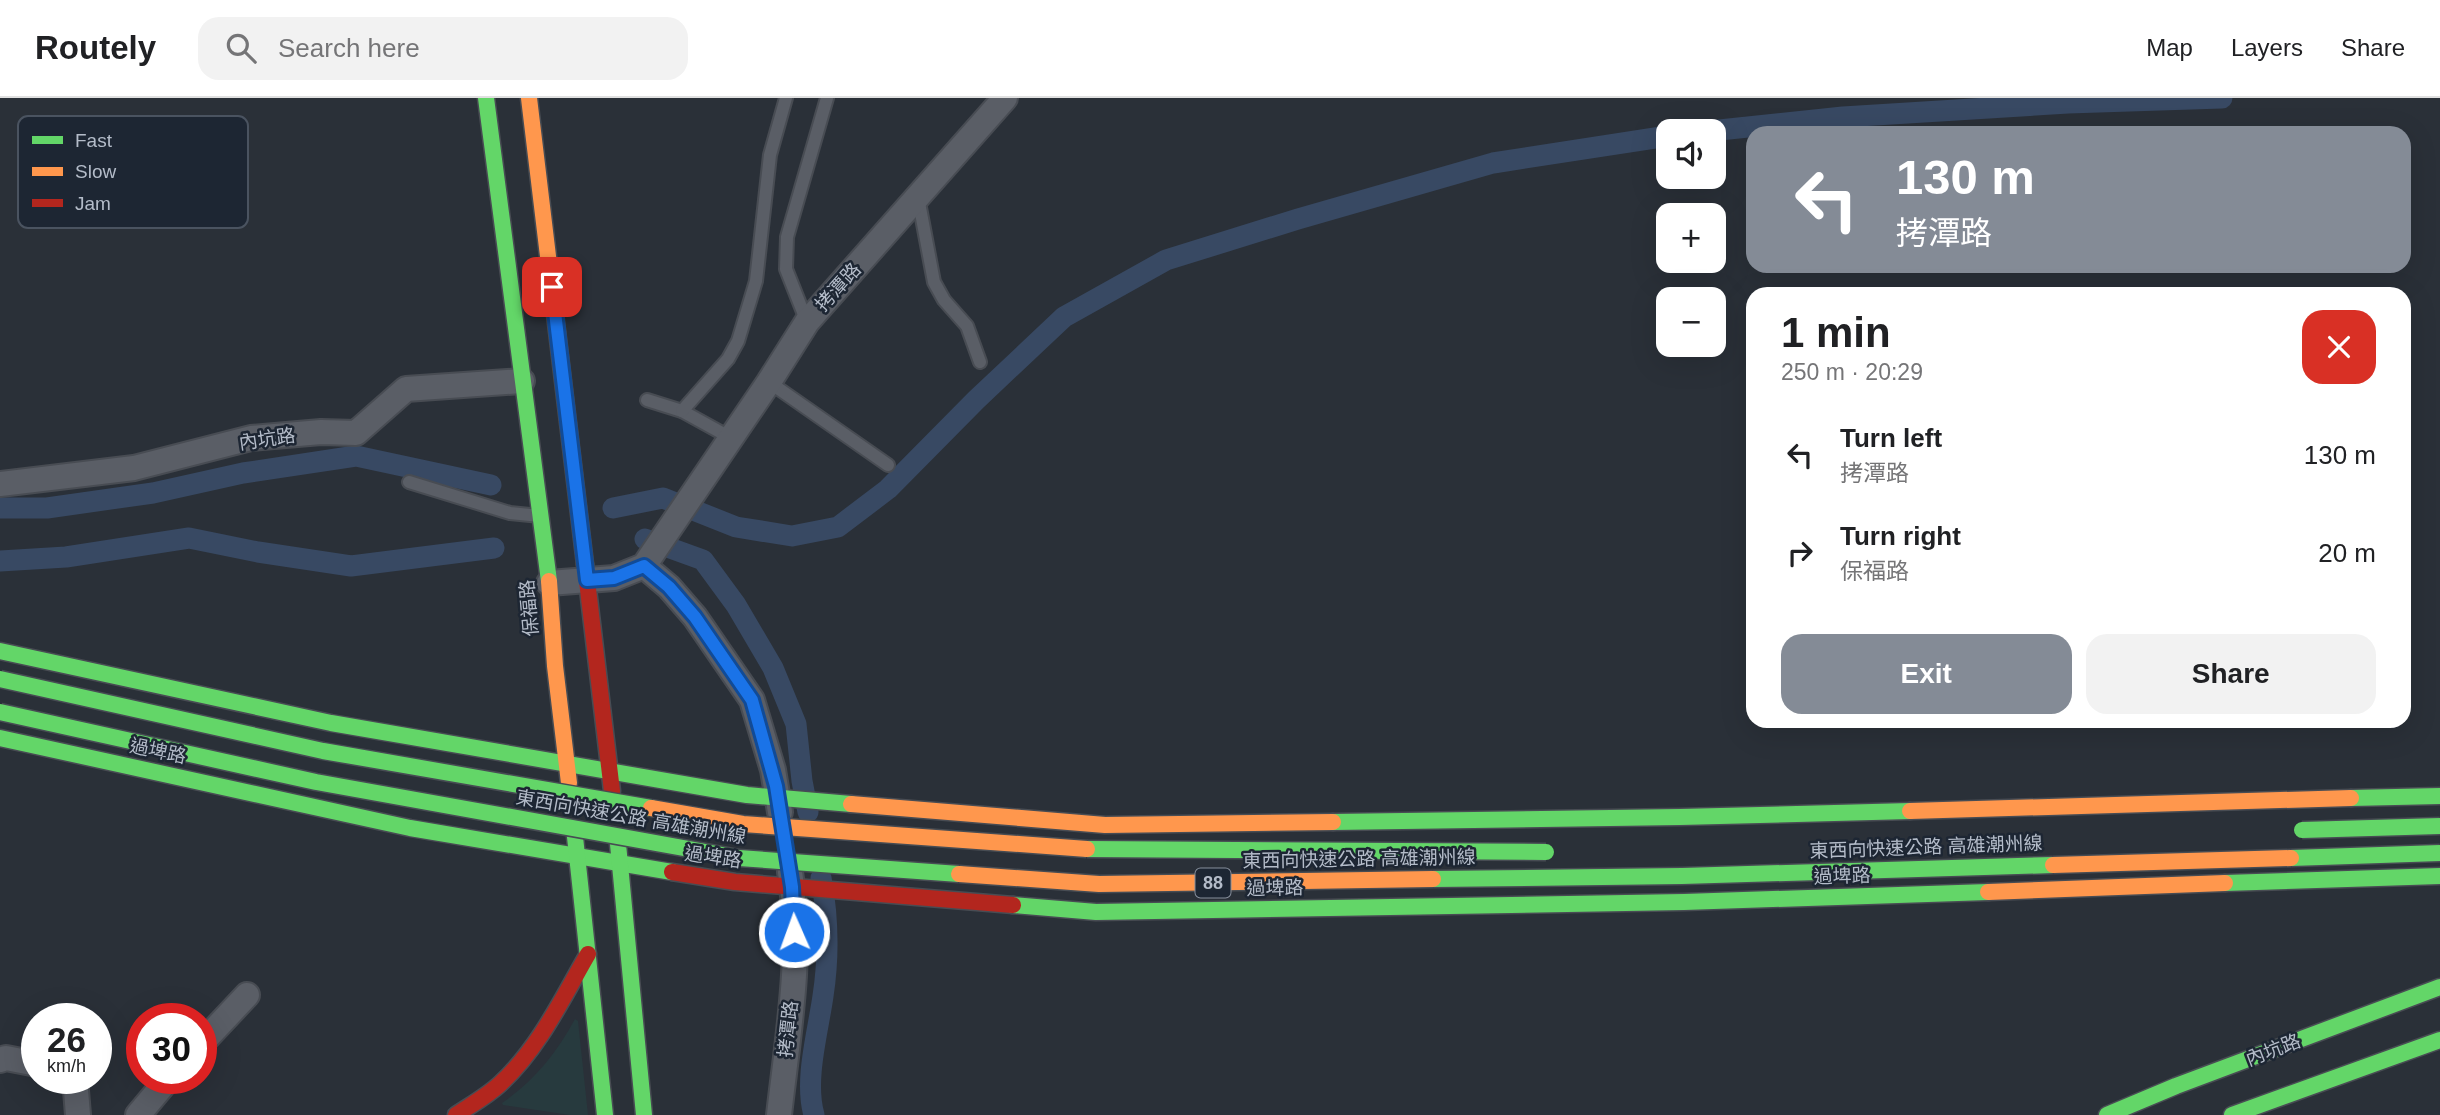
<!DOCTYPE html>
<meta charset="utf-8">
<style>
:root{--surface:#fff;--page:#f2f2f2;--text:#202124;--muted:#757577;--line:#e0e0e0;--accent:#848b96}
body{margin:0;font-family:Arial,"Noto Sans TC",sans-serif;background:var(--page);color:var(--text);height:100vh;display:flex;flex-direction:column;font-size:26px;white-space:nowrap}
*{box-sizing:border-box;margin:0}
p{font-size:23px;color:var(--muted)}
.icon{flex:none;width:38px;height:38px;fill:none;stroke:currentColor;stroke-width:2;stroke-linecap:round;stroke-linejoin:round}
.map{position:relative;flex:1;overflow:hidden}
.side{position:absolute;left:1746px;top:189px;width:665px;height:441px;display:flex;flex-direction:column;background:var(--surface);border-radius:21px;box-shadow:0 7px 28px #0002}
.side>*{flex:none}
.hud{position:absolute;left:1746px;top:28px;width:665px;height:147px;border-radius:21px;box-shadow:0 7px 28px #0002;background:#848b96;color:#fff;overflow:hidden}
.controls{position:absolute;left:1656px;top:21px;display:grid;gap:14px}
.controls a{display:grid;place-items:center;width:70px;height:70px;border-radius:14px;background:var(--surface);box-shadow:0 7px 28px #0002;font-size:35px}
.speed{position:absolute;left:21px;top:905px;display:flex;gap:14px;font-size:35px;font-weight:700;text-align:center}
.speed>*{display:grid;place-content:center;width:91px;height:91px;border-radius:50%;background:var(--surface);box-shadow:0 7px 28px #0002;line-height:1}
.speed small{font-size:18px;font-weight:400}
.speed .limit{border:10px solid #d22;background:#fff;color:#111}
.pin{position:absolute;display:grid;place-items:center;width:60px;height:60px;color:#fff;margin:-30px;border-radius:14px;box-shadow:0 4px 10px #0006}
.me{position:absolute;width:77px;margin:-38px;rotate:358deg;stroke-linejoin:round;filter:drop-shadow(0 0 5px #0008)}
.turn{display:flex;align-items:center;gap:24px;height:147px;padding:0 35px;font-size:32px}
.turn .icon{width:91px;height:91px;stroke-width:2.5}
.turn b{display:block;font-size:49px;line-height:60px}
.round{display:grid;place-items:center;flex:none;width:74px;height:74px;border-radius:21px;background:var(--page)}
.summary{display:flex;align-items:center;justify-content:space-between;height:119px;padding:0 35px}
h1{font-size:42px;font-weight:700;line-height:52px}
.primary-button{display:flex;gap:14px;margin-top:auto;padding:14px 35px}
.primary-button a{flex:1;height:80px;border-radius:21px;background:var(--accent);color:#fff;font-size:28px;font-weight:700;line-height:80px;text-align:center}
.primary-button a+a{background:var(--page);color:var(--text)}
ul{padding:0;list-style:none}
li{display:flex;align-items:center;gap:21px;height:98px;padding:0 35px}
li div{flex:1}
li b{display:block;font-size:26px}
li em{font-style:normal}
header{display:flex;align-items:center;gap:42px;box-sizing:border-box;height:98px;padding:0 35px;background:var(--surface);border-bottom:2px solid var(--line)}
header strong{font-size:33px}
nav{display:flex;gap:38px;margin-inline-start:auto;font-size:24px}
.search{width:490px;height:63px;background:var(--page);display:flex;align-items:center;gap:18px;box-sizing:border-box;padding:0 24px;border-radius:21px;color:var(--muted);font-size:26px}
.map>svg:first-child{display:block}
.green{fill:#273a3e}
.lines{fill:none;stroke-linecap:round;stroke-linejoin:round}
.canal{stroke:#384963;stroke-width:21}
.lane-casing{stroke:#484c53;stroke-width:16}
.street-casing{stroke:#484c53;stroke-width:28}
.fast-casing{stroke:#484c53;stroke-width:19}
.slow-casing{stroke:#484c53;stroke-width:19}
.jam-casing{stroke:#484c53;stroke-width:19}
.lane{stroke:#5a5e66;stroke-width:12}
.street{stroke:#5a5e66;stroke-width:24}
.fast{stroke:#63d668;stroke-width:16}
.slow{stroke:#ff974d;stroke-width:16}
.jam{stroke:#b3261e;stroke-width:16}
.fast-bridge-casing{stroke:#474c53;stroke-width:19;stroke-linecap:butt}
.slow-bridge-casing{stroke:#474c53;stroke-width:19;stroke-linecap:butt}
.fast-bridge{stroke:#63d668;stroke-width:16}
.slow-bridge{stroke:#ff974d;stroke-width:16}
.route-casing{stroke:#114b97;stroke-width:18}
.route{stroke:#1a73e8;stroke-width:12}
.labels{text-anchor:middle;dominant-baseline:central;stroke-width:5;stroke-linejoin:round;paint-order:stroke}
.shield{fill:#1d2633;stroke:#878f9c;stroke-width:2}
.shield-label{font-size:18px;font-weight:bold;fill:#b4bcc9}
.street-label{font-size:19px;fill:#b4bcc9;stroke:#1d2633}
.key{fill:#1d2633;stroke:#4a5360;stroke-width:2}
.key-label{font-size:19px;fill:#b4bcc9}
</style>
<header>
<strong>Routely</strong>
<div class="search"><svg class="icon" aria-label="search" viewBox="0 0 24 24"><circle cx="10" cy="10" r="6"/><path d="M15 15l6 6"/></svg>Search here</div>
<nav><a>Map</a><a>Layers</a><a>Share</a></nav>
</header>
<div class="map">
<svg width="2440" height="1017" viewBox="0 0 2440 1017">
<rect width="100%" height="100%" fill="#2a3038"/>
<path class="green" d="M 575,921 L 578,923 L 588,1017 L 570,1017 L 503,1007 L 502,1005 C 534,983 556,956 575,921 Z"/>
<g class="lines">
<g class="canal">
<path d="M 1710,33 L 1843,19 L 2068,5 L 2222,0"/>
<path d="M 0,410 L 47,410 L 153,395 L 243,375 L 356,358 L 491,387"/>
<path d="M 613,410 L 663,400 L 736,429 L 792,438 L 838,429 L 888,391 L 976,302 L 1064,219 L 1166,162 L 1298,121 L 1493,65 L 1668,38"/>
<path d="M 645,441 L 703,462 L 736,507 L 773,570 L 796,626 L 802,683 L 808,714"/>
<path d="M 0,463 L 66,459 L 189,440 L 258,454 L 351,468 L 494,450"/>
<path d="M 814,1017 C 804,982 818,934 823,898 C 829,859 828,818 821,780"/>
</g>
<g class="lane-casing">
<g id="lane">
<path d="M 918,99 L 934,184 L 944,202 L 967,228 L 980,264"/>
<path d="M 807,224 L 786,171 L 787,139 L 827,0"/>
<path d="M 769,284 L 888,367"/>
<path d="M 647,302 L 682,313 L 731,340"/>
<path d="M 682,313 L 728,261 L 738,243 L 756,183 L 770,57 L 786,0"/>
<path d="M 409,384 L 510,415 L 540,418"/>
</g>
</g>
<g class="street-casing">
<g id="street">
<path d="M 0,386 L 134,370 L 251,340 L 321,334 L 356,335 L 406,291 L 522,283"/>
<path d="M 644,468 L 669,489 L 695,519 L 752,602 L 773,672 L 780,714"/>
<path d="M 549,485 L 614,480 L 644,468 L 769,284 L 807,224 L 1005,0"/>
<path d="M 201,946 L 247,897"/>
<path d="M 0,962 L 6,960 L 37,966"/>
<path d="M 75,980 L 78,1017"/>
<path d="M 138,1017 L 169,980"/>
<path d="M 779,1017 C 788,937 803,854 790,774"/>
</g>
</g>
<g class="fast-casing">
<g id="fast">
<path d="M 486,0 L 549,483"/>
<path d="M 0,553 L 331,625 L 747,697 L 851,706"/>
<path d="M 0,640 L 410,730 L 672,774"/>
<path d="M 2351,700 L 2440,698"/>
<path d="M 1333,724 L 1680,719 L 1910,713"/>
<path d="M 575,739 L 605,1017"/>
<path d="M 618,746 L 644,1017"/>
<path d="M 2225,785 L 2440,778"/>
<path d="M 1013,807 L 1096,814 L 1684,804 L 1988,794"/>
<path d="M 2107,1017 L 2176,988 L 2440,889"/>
<path d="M 2232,1017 L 2440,942"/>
</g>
</g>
<g class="slow-casing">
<g id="slow">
<path d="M 529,0 L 585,466"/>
<path d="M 549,483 L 555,568 L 569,685"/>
<path d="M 851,706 L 1105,727 L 1333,724"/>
<path d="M 1910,713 L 2351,700"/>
<path d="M 1988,794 L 2225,785"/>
</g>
</g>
<g class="jam-casing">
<g id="jam">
<path d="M 585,466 L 612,693"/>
<path d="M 672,774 L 735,784 L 1013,807"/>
<path d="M 456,1017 C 471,1007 487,998 500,986 C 539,950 562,901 588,856"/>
</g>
</g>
<use href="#lane" class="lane"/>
<use href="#street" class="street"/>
<use href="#fast" class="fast"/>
<use href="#slow" class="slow"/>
<use href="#jam" class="jam"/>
<g class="fast-bridge-casing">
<g id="fast-bridge">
<path d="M 0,581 L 323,653 L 651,710"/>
<path d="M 0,614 L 316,684 L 739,760 L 959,776"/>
<path d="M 2302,732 L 2440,728"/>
<path d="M 1087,751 L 1546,754"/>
<path d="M 2291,760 L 2440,755"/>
<path d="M 1433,781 L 1682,778 L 2053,767"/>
</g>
</g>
<g class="slow-bridge-casing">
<g id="slow-bridge">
<path d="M 651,710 L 743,726 L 1087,751"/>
<path d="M 2053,767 L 2291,760"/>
<path d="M 959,776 L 1099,786 L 1433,781"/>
</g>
</g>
<use href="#fast-bridge" class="fast-bridge"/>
<use href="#slow-bridge" class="slow-bridge"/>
</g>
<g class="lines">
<g class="route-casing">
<path id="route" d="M 552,189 L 587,482 L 614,480 L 644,468 L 669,489 L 695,519 L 752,602 L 776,688 L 792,789 L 794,834"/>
</g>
<use href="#route" class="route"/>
</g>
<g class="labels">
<rect class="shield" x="1195.5" y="770.5" width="35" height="29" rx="5"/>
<g class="shield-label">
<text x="1213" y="785">88</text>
</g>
<g class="street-label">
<text transform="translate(838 189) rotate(-48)">拷潭路</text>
<text transform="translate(267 341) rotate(-8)">內坑路</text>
<text transform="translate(529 510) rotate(-95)">保福路</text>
<text transform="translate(158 653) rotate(12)">過埤路</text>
<text transform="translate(631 719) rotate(10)">東西向快速公路 高雄潮州線</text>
<text transform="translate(1926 749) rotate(-2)">東西向快速公路 高雄潮州線</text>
<text transform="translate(713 759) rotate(8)">過埤路</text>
<text transform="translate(1359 761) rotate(-1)">東西向快速公路 高雄潮州線</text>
<text transform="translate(1842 778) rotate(-2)">過埤路</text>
<text transform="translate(1275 790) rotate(-1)">過埤路</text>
<text transform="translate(788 931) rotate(-84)">拷潭路</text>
<text transform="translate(2273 952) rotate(-21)">內坑路</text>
</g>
</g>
<rect x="18" y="18" width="230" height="112" rx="10" class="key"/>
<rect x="32" y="38" width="31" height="8" fill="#63d668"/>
<rect x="32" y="69" width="31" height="9" fill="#ff974d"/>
<rect x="32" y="101" width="31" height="8" fill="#b3261e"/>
<g class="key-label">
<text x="75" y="49">Fast</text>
<text x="75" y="80">Slow</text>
<text x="75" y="112">Jam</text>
</g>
</svg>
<div class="controls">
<a><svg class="icon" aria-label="sound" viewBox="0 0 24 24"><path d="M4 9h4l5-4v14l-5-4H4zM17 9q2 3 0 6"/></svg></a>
<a>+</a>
<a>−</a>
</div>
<div class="speed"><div>26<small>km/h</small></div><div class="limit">30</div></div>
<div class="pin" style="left:552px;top:189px;background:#d93025"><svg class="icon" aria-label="arrive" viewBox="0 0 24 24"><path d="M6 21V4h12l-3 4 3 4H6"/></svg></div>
<svg class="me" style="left:794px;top:834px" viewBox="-20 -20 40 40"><circle r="17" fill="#1a73e8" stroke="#fff" stroke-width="3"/><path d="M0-11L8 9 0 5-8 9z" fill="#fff"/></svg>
<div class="hud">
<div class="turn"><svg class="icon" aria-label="left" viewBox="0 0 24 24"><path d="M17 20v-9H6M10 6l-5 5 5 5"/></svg><div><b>130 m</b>拷潭路</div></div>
</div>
<section class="side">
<div class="summary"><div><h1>1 min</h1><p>250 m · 20:29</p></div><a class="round" style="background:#d93025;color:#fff"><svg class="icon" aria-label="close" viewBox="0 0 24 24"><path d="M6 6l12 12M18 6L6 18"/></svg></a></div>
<ul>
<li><svg class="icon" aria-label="left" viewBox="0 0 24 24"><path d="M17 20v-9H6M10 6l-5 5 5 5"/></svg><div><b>Turn left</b><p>拷潭路</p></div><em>130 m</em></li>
<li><svg class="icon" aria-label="right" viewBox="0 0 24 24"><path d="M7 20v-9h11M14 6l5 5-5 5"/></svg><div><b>Turn right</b><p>保福路</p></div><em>20 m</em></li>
</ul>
<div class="primary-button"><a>Exit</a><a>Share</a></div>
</section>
</div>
